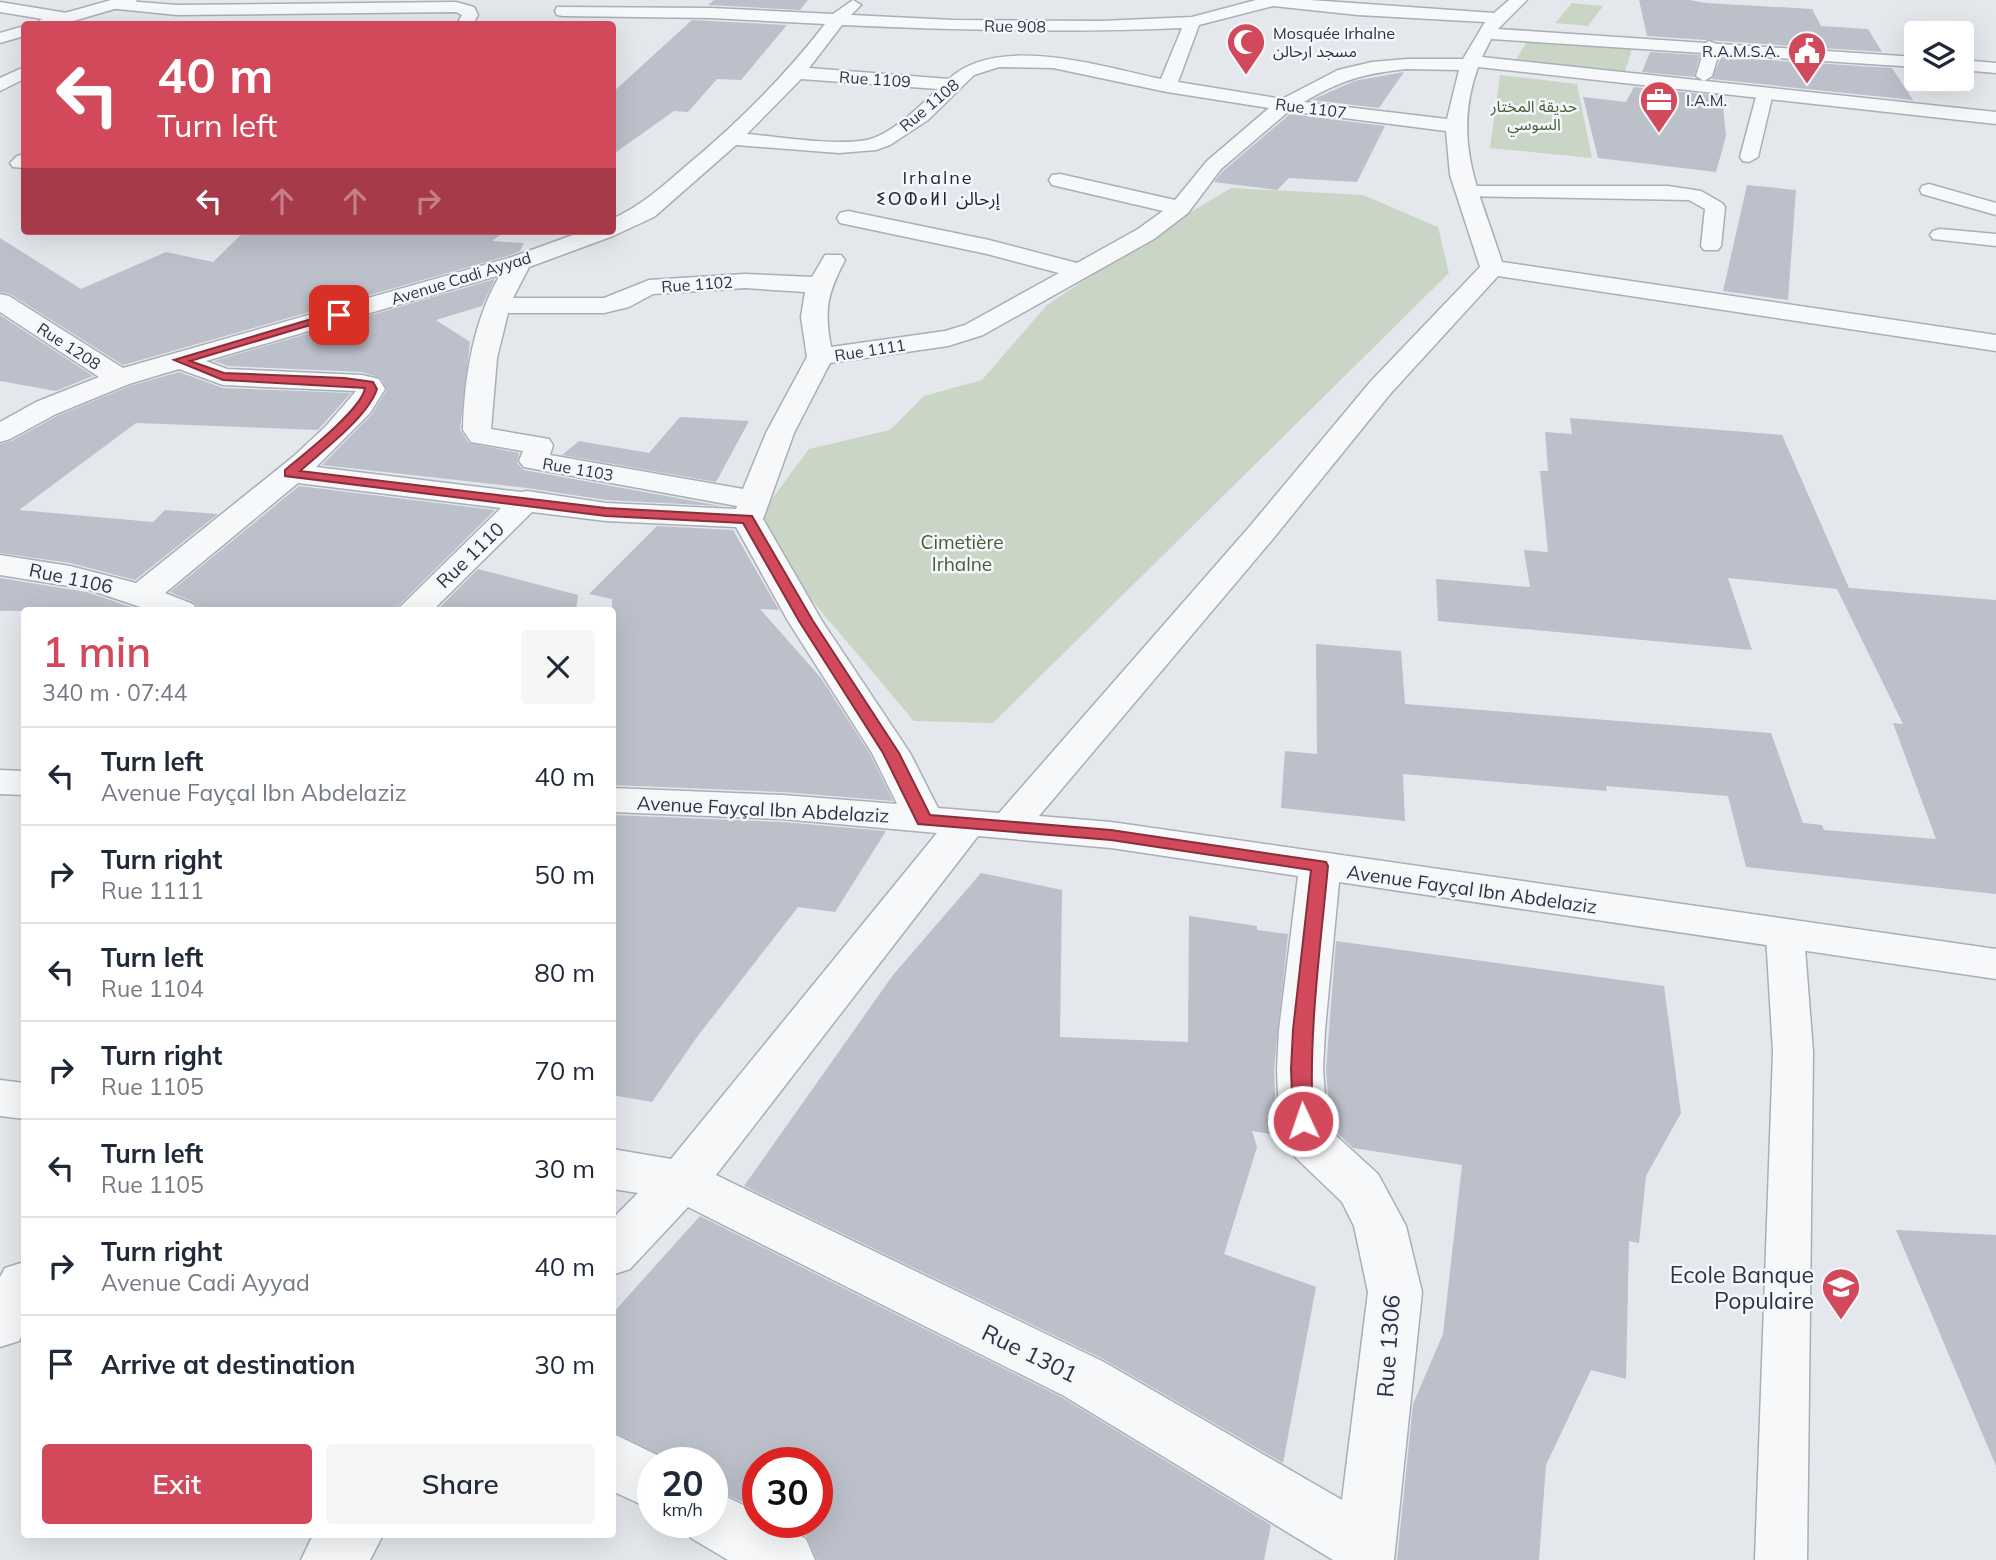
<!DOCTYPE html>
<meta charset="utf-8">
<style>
:root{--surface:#fff;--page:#f6f6f7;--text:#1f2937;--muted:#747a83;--line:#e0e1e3;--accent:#d1495b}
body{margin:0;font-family:Mulish,"Noto Sans Arabic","Noto Sans Tifinagh",sans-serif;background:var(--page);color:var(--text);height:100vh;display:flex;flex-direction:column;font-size:26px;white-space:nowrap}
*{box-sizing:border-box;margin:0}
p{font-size:23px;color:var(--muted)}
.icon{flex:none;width:38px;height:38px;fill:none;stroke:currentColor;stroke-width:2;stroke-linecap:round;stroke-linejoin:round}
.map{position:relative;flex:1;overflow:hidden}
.panel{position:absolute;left:21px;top:607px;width:595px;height:931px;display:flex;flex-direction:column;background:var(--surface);border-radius:7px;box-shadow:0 7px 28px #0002}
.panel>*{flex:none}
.banner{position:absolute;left:21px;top:21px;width:595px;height:214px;border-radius:7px;box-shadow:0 7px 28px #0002;background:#d1495b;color:#fff;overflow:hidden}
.fabs{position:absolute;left:1904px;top:21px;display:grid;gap:14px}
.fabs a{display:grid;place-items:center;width:70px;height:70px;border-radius:7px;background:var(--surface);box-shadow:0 7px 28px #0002;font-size:35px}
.speed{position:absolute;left:637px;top:1447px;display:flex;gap:14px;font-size:35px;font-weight:700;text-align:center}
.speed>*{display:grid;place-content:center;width:91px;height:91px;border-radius:50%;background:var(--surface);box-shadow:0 7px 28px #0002;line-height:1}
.speed small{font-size:18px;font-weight:400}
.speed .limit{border:10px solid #d22;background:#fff;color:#111}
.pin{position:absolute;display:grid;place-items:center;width:60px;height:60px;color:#fff;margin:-30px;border-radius:14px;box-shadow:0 4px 10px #0006}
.me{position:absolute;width:77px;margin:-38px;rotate:357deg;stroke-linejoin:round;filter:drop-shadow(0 0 5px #0008)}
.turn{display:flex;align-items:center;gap:24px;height:147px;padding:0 21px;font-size:32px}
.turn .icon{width:91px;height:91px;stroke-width:2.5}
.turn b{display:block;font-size:49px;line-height:60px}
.lanes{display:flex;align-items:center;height:66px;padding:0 21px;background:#0003;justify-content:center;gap:35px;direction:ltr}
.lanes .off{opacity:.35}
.round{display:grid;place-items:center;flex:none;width:74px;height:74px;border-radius:7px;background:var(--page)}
.summary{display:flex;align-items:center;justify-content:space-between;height:119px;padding:0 21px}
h1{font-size:42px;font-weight:600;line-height:52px;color:var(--accent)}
.button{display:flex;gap:14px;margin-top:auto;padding:14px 21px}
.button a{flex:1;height:80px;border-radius:7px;background:var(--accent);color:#fff;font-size:28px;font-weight:600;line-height:80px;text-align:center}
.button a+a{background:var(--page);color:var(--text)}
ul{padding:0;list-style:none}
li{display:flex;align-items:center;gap:21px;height:98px;padding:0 21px;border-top:2px solid var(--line)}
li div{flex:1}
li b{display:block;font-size:26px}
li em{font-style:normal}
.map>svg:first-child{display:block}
.green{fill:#c9d6c5}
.building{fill:#bbc0ca}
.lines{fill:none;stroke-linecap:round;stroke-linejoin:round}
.service-casing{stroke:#a9aeb7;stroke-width:3}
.minor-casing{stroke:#a9aeb7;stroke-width:3}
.tertiary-casing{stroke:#a9aeb7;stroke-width:3}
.service{fill:#f7f8fa;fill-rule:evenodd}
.minor{fill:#f7f8fa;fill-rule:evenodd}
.tertiary{fill:#f7f8fa;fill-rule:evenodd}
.route{fill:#d1495b;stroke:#882f3b;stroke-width:2}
.labels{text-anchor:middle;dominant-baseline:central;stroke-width:5;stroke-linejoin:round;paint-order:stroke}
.far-street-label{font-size:16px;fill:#2b3445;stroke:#f4f6f9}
.far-poi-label{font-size:16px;fill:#2b3445;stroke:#f4f6f9;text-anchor:start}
.far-park-label{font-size:16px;fill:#3f6138;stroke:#f4f6f9}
.far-neighbourhood-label{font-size:18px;letter-spacing:2px;fill:#1d2536;stroke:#f4f6f9}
.park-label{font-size:19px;fill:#3f6138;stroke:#f4f6f9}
.street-label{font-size:19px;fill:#2b3445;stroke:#f4f6f9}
.near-poi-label{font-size:23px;fill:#2b3445;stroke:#f4f6f9;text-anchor:end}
.near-street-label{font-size:23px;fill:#2b3445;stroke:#f4f6f9}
</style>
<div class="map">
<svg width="1996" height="1560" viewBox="0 0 1996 1560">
<rect width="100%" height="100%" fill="#e4e7ec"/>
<g class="green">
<path d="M 1572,3 L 1603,6 L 1588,26 L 1555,23 Z"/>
<path d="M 1527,41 L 1632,49 L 1624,75 L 1514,63 Z"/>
<path d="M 1500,75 L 1577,84 L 1592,158 L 1490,148 Z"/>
<path d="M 1231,188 L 1363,195 L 1438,227 L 1449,273 L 993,723 L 914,721 L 770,551 L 763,511 L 809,449 L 890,430 L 924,396 L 982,380 L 1047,305 L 1151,236 Z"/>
</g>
<g class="building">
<path d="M 714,0 L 808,0 L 800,10 L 708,5 Z"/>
<path d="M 1639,0 L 1690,0 L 1706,3 L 1812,9 L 1821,26 L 1868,29 L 1882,52 L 1647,36 Z"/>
<path d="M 692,20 L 787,25 L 741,80 L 717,79 L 688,112 L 674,111 L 612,155 L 612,93 Z"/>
<path d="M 1650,52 L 1700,55 L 1694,77 L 1642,72 Z"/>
<path d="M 1721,57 L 1892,68 L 1913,100 L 1712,79 Z"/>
<path d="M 1404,72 L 1379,108 L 1312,100 L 1354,81 Z"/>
<path d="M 1634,87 L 1722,96 L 1726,136 L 1716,172 L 1598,158 L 1583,97 L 1626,102 Z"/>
<path d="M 1290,114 L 1385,126 L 1357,182 L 1289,178 L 1277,190 L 1214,182 L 1223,171 Z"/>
<path d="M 1747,185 L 1796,190 L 1788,300 L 1723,291 Z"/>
<path d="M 245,231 L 506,231 L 492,241 L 524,243 L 520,251 L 511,255 L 123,365 L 10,294 L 0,292 L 0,238 L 81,289 L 166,252 L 213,262 Z"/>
<path d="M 495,279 L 482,306 L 436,320 L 470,342 L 460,430 L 469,443 L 519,453 L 517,463 L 524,470 L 721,506 L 606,500 L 527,488 L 322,465 L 372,414 L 387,390 L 381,378 L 362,372 L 228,366 L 214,361 Z"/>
<path d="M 0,315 L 93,376 L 56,391 L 0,381 Z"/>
<path d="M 179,372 L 223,388 L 351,393 L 318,430 L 136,423 L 19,510 L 153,522 L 165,510 L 218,514 L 135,580 L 70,563 L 0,553 L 0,444 L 11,441 L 57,416 L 130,386 Z"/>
<path d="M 680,417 L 749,421 L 716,482 L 562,455 L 579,441 L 649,453 Z"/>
<path d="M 1570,418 L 1782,435 L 1849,588 L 1996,600 L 1996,894 L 1746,867 L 1728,796 L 1606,786 L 1607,791 L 1403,774 L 1405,821 L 1281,808 L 1285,751 L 1317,754 L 1316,644 L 1401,651 L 1405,704 L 1771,733 L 1803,823 L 1822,825 L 1824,830 L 1936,839 L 1893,723 L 1903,724 L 1837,589 L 1728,578 L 1752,650 L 1438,621 L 1436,579 L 1530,587 L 1524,550 L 1548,552 L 1540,471 L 1548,471 L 1545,432 L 1572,434 Z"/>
<path d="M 299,486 L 495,510 L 393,611 L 200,611 L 194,602 L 170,592 Z"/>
<path d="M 657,526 L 733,530 L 779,610 L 760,609 L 821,678 L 870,754 L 893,801 L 783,792 L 612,785 L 612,599 L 589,594 Z"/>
<path d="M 478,569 L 578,595 L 576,611 L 436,611 Z"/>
<path d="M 0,578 L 86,592 L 143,611 L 0,611 Z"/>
<path d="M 612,815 L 783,822 L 886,831 L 835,912 L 798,907 L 697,1037 L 652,1102 L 612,1095 Z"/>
<path d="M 981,873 L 1062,890 L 1060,1037 L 1188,1042 L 1189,916 L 1257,926 L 1257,930 L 1288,934 L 1274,1069 L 1276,1121 L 1283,1136 L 1252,1131 L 1257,1147 L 1224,1254 L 1316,1287 L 1283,1463 L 1105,1360 L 744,1186 L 893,975 Z"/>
<path d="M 1336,941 L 1664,986 L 1681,1113 L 1646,1176 L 1639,1243 L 1629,1241 L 1626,1379 L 1591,1370 L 1546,1465 L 1539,1560 L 1397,1560 L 1413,1404 L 1443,1334 L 1462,1165 L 1353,1148 L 1334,1130 L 1330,1120 L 1326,1069 Z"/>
<path d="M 700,1216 L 1063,1398 L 1271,1525 L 1264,1560 L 817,1560 L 807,1537 L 783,1522 L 817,1522 L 817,1463 L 758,1463 L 758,1509 L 712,1488 L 712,1463 L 675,1463 L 612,1431 L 612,1314 Z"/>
<path d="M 1896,1230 L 1996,1235 L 1996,1466 Z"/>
</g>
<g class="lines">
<g class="service-casing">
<g id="service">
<path d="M 1709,41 L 1714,43 L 1719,53 L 1712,76 L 1704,81 L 1696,76 L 1703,53 L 1701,46 Z"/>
<path d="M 1765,88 L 1773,93 L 1758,157 L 1749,162 L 1743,161 L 1740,157 L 1757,93 Z"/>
<path d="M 1929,184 L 1996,203 L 1996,215 L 1922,194 L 1920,190 L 1922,186 Z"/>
<path d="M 1467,186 L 1668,186 L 1701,191 L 1722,203 L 1725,207 L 1721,246 L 1718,250 L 1704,250 L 1701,246 L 1705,209 L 1689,200 L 1460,196 L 1458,192 L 1460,188 Z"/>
<path d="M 1940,229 L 1996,234 L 1996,246 L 1933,239 L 1930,235 L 1933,231 Z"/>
<path d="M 1785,922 L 1798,926 L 1804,935 L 1813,1052 L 1807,1560 L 1755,1560 L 1773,1052 L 1766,935 L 1772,926 Z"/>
</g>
</g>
<g class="minor-casing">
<g id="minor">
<path d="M 113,0 L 177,5 L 456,2 L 474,7 L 478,15 L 473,24 L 457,24 L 462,15 L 456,12 L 177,15 L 107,8 L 105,5 Z"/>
<path d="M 853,0 L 861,5 L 851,15 L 953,20 L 1101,21 L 1192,17 L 1256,0 L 1310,0 L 1494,13 L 1509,0 L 1527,0 L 1498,29 L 1916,57 L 1916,67 L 1491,39 L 1482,57 L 1996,112 L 1996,124 L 1478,67 C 1451,142 1480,192 1502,262 L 1996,335 L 1996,351 L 1498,276 L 1391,393 L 1272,540 L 1039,816 L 1111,822 L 1996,949 L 1996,979 L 1339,882 L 1325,1030 L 1323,1069 L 1327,1121 L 1332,1132 L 1378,1174 L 1406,1226 L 1422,1292 L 1394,1560 L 1333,1560 L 1064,1396 L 688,1207 L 630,1269 L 612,1275 L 612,1219 L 638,1193 L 612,1189 L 612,1149 L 671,1159 L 937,833 L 783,819 L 612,812 L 612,788 L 783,795 L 897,804 L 872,753 L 788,621 L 736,527 L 606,521 L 532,512 L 432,611 L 396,611 L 501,508 L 298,483 L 165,593 L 193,604 L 198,611 L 152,611 L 87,589 L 0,575 L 0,555 L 70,566 L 136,583 L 294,456 L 326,426 L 356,391 L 223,385 L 179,369 L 129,384 L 56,414 L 10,439 L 0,442 L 0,422 L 36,402 L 99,377 L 0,312 L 0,294 L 9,296 L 123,368 L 512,257 L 584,231 L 612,231 L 612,219 C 641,206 662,187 686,166 C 738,123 784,77 825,24 L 711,18 L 563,16 L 557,15 L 555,11 L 557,7 L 711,8 L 833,14 ZM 1273,6 L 1358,15 L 1485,22 L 1463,59 L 1407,59 L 1372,62 L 1338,70 L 1282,99 L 1178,82 L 1199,25 ZM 842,25 C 955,30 1068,33 1182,28 L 1161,79 C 1102,67 998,33 949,79 L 809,68 ZM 999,67 L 1053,68 L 1167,92 L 1269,108 L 1207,161 L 1175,200 L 1060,174 L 1052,175 L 1049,180 L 1052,185 L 1163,211 L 1138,229 L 1077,263 L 989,240 L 848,211 L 840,213 L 837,218 L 840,223 L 987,254 L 1059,273 L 965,325 L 945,331 L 831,347 C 824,310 827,294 845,260 L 841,255 L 825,255 L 812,277 L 745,274 L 649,280 L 604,298 L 513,298 L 529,267 L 613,236 L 654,217 L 736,145 L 839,153 L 876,150 L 890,145 L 928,120 L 974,75 ZM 1407,69 L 1459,70 L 1447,119 L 1304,102 C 1340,80 1366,73 1407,69 ZM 801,79 L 938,89 C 921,105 891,135 867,140 C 835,146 781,137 747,134 ZM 1289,111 L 1446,131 L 1450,175 L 1480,267 L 1371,381 L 1250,526 L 999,813 L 938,808 L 910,753 L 822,621 L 763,519 L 794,433 L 830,363 L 948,346 L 983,335 L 1154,239 L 1188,213 L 1221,169 ZM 500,275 C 474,319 464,377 463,430 L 471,442 L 523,451 L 519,461 L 524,467 L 737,506 L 736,509 L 606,503 L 527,491 L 521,492 L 316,467 L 370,413 L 385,389 L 379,379 L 362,375 L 227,369 L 206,361 ZM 745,288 L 805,292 L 801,317 L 807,357 L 766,433 L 743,489 L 550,455 L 553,445 L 549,439 L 491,429 L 497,358 L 508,313 L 604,313 L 629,307 L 653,294 ZM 978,836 L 1111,848 L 1298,876 L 1279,1030 L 1277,1069 L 1279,1121 L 1295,1157 L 1342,1202 L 1354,1226 L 1368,1292 L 1342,1500 L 1104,1362 L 716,1175 Z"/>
<path d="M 0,2 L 67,13 L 75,18 L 67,23 L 0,12 Z"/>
<path d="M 1962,60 L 1996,63 L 1996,73 L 1962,70 Z"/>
<path d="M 24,67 L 24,79 L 0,91 L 0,78 Z"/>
<path d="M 24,154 L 24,168 L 13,167 L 10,163 L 17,156 Z"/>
<path d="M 0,770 L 24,771 L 24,795 L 0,794 Z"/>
<path d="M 0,1080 L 24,1083 L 24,1119 L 0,1116 Z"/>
<path d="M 24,1262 L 24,1331 L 19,1341 L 0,1347 L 0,1277 L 5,1268 Z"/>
<path d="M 612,1433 L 673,1463 L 653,1463 L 653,1510 L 612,1491 Z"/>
<path d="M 712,1490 L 758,1512 L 758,1522 L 777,1522 L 806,1539 L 815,1560 L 728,1560 L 691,1538 L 684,1522 L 712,1522 Z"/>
<path d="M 313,1535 L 383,1535 L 370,1560 L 301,1560 Z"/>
</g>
</g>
<g class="tertiary-casing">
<g id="tertiary">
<path d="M 111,0 L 137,0 L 135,3 L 63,24 L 38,24 L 40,20 Z"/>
<path d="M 24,26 L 24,36 L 0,43 L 0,33 Z"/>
</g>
</g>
<use href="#service" class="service"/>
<use href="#minor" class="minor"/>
<use href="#tertiary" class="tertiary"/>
</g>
<path class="route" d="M 335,312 L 344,315 L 190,361 L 224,373 L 344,378 L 373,382 L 377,389 C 368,417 322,451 300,471 L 606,508 L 752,516 L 813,621 L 899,753 L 930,815 L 1111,830 L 1326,862 L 1328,866 C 1320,951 1308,1035 1313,1121 L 1310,1126 L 1303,1129 L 1296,1126 L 1293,1121 L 1291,1069 L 1293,1030 L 1311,870 L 1111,840 L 918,824 L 883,753 L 799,621 L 743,523 L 606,516 L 285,476 L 285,470 C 303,455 362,409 365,388 L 223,380 L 174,360 Z"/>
<defs>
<g id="mosque-pin" transform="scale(2.0125)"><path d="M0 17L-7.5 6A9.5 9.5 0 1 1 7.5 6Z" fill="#d1495b" stroke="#f4f6f9"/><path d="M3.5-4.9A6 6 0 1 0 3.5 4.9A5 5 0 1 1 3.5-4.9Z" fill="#fff"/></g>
<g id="civic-pin" transform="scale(2.0125)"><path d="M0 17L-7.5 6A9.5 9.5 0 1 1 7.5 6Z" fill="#d1495b" stroke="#f4f6f9"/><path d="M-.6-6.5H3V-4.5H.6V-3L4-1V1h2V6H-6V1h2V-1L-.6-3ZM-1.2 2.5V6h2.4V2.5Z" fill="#fff"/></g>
<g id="office-pin" transform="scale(2.0125)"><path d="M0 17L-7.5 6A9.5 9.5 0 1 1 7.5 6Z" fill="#d1495b" stroke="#f4f6f9"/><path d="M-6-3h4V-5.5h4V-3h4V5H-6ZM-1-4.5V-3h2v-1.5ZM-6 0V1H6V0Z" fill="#fff"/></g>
<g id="school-pin" transform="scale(2.0125)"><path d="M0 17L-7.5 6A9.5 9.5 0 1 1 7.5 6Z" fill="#d1495b" stroke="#f4f6f9"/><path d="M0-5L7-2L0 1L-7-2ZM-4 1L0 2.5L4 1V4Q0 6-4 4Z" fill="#fff"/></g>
</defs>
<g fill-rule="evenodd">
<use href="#mosque-pin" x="1246" y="42"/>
<use href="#civic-pin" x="1807" y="51"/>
<use href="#office-pin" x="1659" y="100"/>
<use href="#school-pin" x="1841" y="1287"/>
</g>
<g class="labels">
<g class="far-street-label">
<text transform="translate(1015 26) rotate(1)">Rue 908</text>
<text transform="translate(875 79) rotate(4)">Rue 1109</text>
<text transform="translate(929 105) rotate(-40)">Rue 1108</text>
<text transform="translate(1311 108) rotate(7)">Rue 1107</text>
<text transform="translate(461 278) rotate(-17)">Avenue Cadi Ayyad</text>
<text transform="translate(697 284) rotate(-4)">Rue 1102</text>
<text transform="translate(69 346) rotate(33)">Rue 1208</text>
<text transform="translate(870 350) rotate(-9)">Rue 1111</text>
<text transform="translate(578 469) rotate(10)">Rue 1103</text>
</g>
<g class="far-poi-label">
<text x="1273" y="33">Mosquée Irhalne<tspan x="1273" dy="18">مسجد ارحالن</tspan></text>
<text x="1780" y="51" text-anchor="end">R.A.M.S.A.</text>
<text x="1686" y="100">I.A.M.</text>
</g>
<g class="far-park-label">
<text x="1534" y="106">حديقة المختار<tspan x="1534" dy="18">السوسي</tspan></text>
</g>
<g class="far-neighbourhood-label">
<text x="938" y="177">Irhalne<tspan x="938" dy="21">ⵉⵔⵀⴰⵍⵏ إرحالن</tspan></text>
</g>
<g class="park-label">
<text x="962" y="542">Cimetière<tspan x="962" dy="22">Irhalne</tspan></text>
</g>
<g class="street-label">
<text transform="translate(470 555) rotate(-44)">Rue 1110</text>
<text transform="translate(71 578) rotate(12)">Rue 1106</text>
<text transform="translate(763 809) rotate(3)">Avenue Fayçal Ibn Abdelaziz</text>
<text transform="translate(1472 889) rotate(8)">Avenue Fayçal Ibn Abdelaziz</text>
</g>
<g class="near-poi-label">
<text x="1814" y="1274">Ecole Banque<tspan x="1814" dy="26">Populaire</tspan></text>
</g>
<g class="near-street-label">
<text transform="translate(1388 1346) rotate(-86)">Rue 1306</text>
<text transform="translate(1030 1353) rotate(26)">Rue 1301</text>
</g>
</g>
</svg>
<div class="fabs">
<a><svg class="icon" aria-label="layers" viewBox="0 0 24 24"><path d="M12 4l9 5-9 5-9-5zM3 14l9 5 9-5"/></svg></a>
</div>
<div class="speed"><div>20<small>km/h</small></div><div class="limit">30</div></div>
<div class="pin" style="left:339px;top:315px;background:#d93025"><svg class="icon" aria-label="arrive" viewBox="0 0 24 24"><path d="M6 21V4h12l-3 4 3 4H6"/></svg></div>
<svg class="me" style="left:1303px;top:1121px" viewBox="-20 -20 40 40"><circle r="17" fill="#d1495b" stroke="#fff" stroke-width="3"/><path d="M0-11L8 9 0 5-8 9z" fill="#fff"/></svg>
<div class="banner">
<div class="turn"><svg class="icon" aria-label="left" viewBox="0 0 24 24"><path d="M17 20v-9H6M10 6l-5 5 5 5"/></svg><div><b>40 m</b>Turn left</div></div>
<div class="lanes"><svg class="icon" aria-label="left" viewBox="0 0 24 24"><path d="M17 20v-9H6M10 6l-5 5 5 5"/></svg><svg class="icon off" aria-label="ahead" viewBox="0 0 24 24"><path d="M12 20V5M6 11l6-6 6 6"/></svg><svg class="icon off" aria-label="ahead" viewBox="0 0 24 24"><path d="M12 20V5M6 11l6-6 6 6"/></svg><svg class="icon off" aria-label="right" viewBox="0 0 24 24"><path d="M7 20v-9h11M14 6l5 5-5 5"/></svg></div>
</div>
<section class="panel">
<div class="summary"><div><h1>1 min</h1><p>340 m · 07:44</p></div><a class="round"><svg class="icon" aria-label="close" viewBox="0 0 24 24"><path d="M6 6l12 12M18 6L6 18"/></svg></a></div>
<ul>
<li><svg class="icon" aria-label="left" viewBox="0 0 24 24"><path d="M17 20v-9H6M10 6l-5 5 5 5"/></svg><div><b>Turn left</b><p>Avenue Fayçal Ibn Abdelaziz</p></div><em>40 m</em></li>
<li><svg class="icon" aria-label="right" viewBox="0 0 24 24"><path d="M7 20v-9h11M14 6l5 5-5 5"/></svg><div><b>Turn right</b><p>Rue 1111</p></div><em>50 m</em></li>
<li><svg class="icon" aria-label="left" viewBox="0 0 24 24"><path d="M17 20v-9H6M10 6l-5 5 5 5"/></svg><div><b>Turn left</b><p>Rue 1104</p></div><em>80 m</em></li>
<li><svg class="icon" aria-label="right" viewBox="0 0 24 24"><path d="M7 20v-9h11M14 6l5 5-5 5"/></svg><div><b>Turn right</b><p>Rue 1105</p></div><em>70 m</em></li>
<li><svg class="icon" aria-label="left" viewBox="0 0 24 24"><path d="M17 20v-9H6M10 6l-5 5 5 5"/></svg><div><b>Turn left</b><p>Rue 1105</p></div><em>30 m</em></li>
<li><svg class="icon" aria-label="right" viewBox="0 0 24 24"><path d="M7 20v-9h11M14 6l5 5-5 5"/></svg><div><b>Turn right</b><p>Avenue Cadi Ayyad</p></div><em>40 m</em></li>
<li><svg class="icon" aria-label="arrive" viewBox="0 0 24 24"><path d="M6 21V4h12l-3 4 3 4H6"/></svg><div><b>Arrive at destination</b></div><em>30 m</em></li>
</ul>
<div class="button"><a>Exit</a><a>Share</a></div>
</section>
</div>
